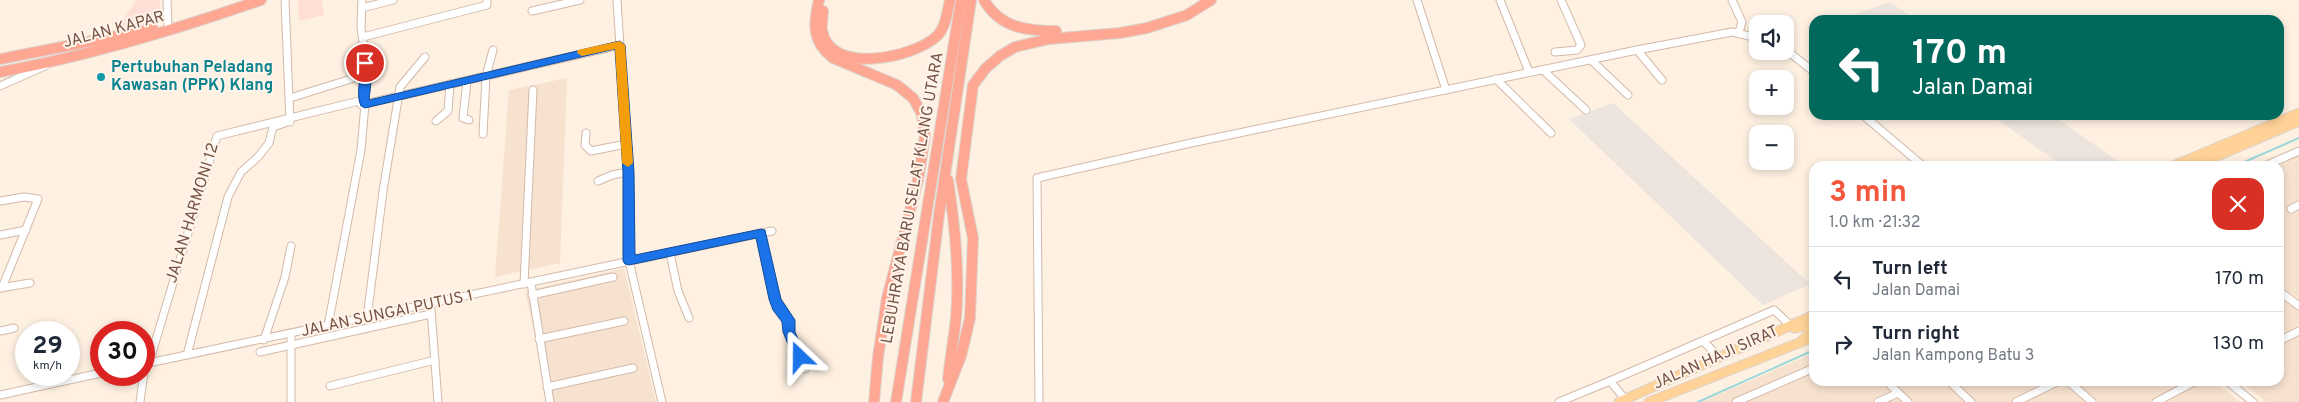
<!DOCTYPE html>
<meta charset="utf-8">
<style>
:root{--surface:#fff;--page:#f6f6f7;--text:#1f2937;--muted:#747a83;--line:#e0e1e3;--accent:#f3583c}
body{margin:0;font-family:Overpass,sans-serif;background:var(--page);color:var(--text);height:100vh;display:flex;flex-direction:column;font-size:19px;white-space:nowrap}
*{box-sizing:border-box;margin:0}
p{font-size:16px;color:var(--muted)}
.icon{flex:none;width:28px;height:28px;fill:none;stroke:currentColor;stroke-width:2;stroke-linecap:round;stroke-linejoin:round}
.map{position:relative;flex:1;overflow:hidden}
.side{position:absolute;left:1809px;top:161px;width:475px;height:225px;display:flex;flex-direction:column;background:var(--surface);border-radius:15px;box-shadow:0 2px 8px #0003}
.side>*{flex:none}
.hud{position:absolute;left:1809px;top:15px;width:475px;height:105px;border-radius:15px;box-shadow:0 2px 8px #0003;background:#00695c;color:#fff;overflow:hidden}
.controls{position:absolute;left:1749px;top:15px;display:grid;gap:10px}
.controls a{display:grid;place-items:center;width:45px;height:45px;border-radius:10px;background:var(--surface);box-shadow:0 2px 8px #0003;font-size:25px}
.speed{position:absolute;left:15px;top:321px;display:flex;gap:10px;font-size:25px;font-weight:700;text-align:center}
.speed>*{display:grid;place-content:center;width:65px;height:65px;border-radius:50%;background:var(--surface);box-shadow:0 2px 8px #0003;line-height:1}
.speed small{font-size:12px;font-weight:400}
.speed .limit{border:8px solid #d22;background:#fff;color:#111}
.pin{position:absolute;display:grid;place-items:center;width:42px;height:42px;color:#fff;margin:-21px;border:2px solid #fff;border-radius:50%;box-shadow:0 1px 5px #0007}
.me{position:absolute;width:55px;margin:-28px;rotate:337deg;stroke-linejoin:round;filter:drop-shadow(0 0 4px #0008)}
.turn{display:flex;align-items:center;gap:18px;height:105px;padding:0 20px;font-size:22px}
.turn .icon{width:65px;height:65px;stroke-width:2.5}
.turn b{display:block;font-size:35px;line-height:42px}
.round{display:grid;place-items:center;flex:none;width:52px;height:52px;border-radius:15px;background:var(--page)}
.summary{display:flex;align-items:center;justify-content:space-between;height:85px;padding:0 20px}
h1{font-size:30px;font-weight:700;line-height:38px;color:var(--accent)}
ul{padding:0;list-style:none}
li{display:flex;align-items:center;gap:15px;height:65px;padding:0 20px;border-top:1px solid var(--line)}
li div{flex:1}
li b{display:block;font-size:19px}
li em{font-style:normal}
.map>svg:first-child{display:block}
.residential{fill:#f7e2d0}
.commercial{fill:#ffdfd5}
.industrial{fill:#ede4dd}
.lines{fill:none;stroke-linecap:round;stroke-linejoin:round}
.stream{stroke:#9ad7dc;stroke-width:2}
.minor-casing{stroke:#d2b9aa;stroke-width:9}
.major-casing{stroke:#dcd3cf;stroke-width:11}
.highway-casing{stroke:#dcd3cf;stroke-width:12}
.minor{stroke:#fff;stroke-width:7}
.major{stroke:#ffd298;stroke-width:9}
.highway{stroke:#fea893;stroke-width:10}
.route{fill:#1a73e8;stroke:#114b97}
.slow{fill:#f59e0b}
.culture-dot{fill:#0f9aa8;stroke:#fff5ea;stroke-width:2}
.labels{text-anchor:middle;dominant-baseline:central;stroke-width:4;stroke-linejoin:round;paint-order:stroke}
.street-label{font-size:16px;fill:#785446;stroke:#fff5ea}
.culture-label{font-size:16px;font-weight:bold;fill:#0d838f;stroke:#fff5ea;text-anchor:start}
</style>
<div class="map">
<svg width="2299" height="402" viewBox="0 0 2299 402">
<rect width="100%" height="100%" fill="#fef1e2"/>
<g class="residential">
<path d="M 567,78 L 560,263 L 495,277 L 509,90 Z"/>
<path d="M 2299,146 L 2299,402 L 2266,402 L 2240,381 L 2279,381 L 2279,166 L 2250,166 Z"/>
<path d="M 624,268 L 656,402 L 549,402 L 525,291 Z"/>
<path d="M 1814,353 L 1814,381 L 2214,381 L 2240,402 L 1701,402 Z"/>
</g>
<g class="commercial">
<path d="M 136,0 L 160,0 L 160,20 L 117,30 Z"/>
<path d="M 298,0 L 322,0 L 324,15 L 299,21 Z"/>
</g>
<g class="industrial">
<path d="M 1890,2 L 1916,20 L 1861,20 L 1853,15 Z"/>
<path d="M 1613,103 L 1810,284 L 1763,305 L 1569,119 Z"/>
<path d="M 1992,115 L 2052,115 L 2125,166 L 2062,166 Z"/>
</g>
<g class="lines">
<g class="stream">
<path d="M 2235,166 L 2299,138"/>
<path d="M 1698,402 L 1814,350"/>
</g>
<g class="minor-casing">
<g id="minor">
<path d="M 167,0 L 168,25"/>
<path d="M 285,0 L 290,122"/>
<path d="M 362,0 L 361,27 L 367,74 L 363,100"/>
<path d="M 617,0 L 628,172 L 629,261 L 662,402"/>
<path d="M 1417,0 L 1446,90"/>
<path d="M 1500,0 L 1529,72"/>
<path d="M 1732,0 L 1742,22 L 1739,32"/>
<path d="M 362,8 L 393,0"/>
<path d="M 532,11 L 580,0"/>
<path d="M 363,37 L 487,5 L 487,0"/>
<path d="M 1785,49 L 1814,72"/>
<path d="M 1637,50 L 1662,80"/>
<path d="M 1555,52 L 1577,50 L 1581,45 L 1561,0"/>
<path d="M 1591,60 L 1628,95"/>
<path d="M 1543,70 L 1586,110"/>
<path d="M 1496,79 L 1551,133"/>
<path d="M 467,81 L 463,118 L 469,120"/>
<path d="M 0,86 L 45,66"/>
<path d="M 290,98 L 367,74"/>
<path d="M 1863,115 L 1923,166"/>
<path d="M 436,121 L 448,111 L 450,84"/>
<path d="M 586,133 L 585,145 L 591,151 L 626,144"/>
<path d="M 483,134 L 486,76 L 493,50"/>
<path d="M 2265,166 L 2299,151"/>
<path d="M 598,181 L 612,175 L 628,172"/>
<path d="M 0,201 L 24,197 L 38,199 L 2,288"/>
<path d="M 2291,209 L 2299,205"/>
<path d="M 761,233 L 775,299 L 778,307 L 788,320 L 789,332 L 805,369"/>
<path d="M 0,235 L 26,230"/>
<path d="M 670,253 L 678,291 L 689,318"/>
<path d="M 531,283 L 550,402"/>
<path d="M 524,284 L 533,90"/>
<path d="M 0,288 L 30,283"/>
<path d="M 2279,291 L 2299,306"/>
<path d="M 532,295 L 613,277"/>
<path d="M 431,310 L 438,402"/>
<path d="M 367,318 L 383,191 L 400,87 L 425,57"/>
<path d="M 328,326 L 361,150 L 365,104 L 361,105"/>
<path d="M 0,331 L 14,328"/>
<path d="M 291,334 L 291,402"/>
<path d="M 539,339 L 624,321"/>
<path d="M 264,340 L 285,277 L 291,246"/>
<path d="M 1703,341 L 1718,356"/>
<path d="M 2279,341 L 2299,331"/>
<path d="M 260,352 L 431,314"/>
<path d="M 187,355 L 228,197 L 241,172 L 258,157 L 269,143 L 273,127 L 285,123"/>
<path d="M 149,363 L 217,136 L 363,100 L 365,104 L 620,45"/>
<path d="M 144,364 L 772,231"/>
<path d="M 1610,381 L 1774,310 L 1790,325"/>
<path d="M 1886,381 L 1908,402"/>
<path d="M 1949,381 L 1971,402"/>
<path d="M 2068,381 L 2092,402"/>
<path d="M 2227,381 L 2253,402"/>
<path d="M 330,386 L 435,360"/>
<path d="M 547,387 L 633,368"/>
<path d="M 0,395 L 101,373"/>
<path d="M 140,402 L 145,364"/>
<path d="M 1039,402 L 1037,178 L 1191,143 L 1637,50 L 1732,32 L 1758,38"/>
<path d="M 1559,402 L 1610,381 L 1625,399"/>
<path d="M 1736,402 L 1814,368"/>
<path d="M 1878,402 L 1898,393"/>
<path d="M 2016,402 L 2059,381"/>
<path d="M 2156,402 L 2196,381"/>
</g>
</g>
<g class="major-casing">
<g id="major">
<path d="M 2173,166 L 2299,113"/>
<path d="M 2194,166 L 2299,121"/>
<path d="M 1794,328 L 1805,326 L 1810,328 L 1809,335 L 1803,339"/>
<path d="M 1619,402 L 1814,315"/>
<path d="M 1649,402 L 1814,337"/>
</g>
</g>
<g class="highway-casing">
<g id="highway">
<path d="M 819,0 C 813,24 812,42 833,58 L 897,85 L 913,98 L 922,114 L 925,136 L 918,180 L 887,298 L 878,357 L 874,402"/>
<path d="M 984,0 C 1000,28 1027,31 1056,31"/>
<path d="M 823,11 C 823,17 821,25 822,30 C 829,76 914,58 937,36 C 946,27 947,12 950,0"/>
<path d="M 0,59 L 153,29"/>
<path d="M 0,72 C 89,56 175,30 261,0"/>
<path d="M 948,180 C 955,225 960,272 956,318 C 954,338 950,359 948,379"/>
<path d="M 896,402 L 961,0"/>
<path d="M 916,402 L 939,215 L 971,0"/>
<path d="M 943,402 L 961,356 L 970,318 L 973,238 L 961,179 L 973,85 L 986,68 L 1000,56 L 1015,47 L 1049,39 L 1120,33 L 1147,28 L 1187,15 L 1211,0"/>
</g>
</g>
<use href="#minor" class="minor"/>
<use href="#major" class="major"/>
<use href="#highway" class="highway"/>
</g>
<path class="route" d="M 620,41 L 625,45 L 634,172 L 635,255 L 761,229 L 765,230 L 781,299 L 795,320 L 795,332 L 806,357 L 804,361 L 795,361 L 783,332 L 782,322 L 773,310 L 769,299 L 756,238 L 629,265 L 625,264 L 623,261 L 623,172 L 615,49 L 365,108 L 361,106 C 355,93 362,77 360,63 L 365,59 L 370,63 L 372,74 L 369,100 Z"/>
<path class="slow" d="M 620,41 L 625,45 L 633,163 L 628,167 L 622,163 L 615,49 L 582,56 L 577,53 L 578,50 Z"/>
<circle class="culture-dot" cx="101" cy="77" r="5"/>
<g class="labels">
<g class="street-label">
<text transform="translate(114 30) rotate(-15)">JALAN KAPAR</text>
<text transform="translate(913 198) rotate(-80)">LEBUHRAYA BARU SELAT KLANG UTARA</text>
<text transform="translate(193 213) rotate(-73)">JALAN HARMONI 12</text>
<text transform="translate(387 314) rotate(-12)">JALAN SUNGAI PUTUS 1</text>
<text transform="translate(1716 358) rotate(-24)">JALAN HAJI SIRAT</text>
</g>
<g class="culture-label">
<text x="111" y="68">Pertubuhan Peladang<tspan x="111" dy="18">Kawasan (PPK) Klang</tspan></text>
</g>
</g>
</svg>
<div class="controls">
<a><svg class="icon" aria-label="sound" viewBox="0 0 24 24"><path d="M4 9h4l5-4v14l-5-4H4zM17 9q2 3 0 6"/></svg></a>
<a>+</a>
<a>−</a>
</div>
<div class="speed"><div>29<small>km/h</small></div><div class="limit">30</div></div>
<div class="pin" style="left:365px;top:63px;background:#d93025"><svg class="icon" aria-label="arrive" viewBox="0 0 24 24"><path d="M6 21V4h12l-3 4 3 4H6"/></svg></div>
<svg class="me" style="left:800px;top:357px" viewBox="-20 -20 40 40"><path d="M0-17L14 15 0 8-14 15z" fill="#1a73e8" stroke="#fff" stroke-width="4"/></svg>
<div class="hud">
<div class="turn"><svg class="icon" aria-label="left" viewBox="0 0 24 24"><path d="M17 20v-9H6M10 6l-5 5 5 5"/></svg><div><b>170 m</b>Jalan Damai</div></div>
</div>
<section class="side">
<div class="summary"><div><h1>3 min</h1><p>1.0 km · 21:32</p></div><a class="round" style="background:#d93025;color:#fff"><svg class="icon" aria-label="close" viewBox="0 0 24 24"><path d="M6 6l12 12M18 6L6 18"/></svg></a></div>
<ul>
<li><svg class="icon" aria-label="left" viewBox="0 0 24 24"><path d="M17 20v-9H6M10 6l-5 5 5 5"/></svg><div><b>Turn left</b><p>Jalan Damai</p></div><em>170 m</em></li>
<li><svg class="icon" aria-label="right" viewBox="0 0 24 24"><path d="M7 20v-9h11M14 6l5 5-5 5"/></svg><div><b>Turn right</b><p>Jalan Kampong Batu 3</p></div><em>130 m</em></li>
</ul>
</section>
</div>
